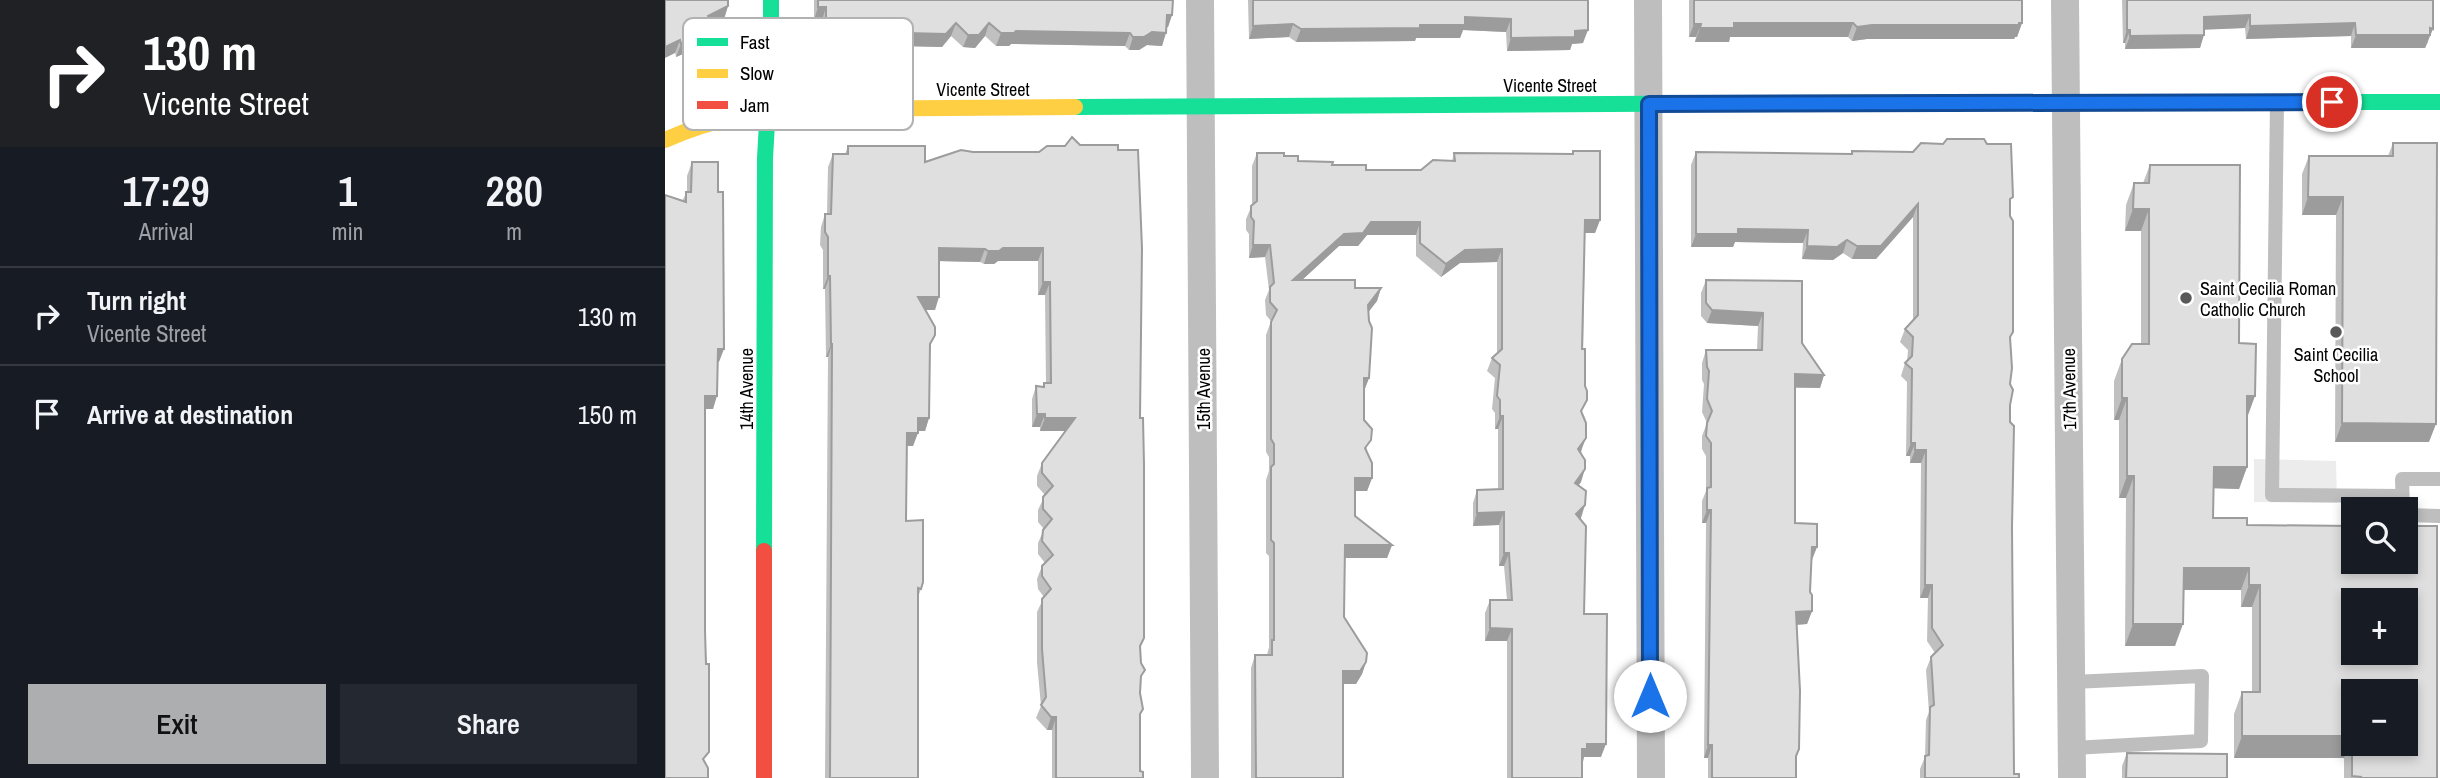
<!DOCTYPE html>
<meta charset="utf-8">
<style>
:root{--surface:#171b24;--page:#242831;--text:#f1f3f6;--muted:#9ea1a6;--line:#363941;--accent:#adaeaf}
body{margin:0;font-family:"Archivo Narrow",sans-serif;background:var(--page);color:var(--text);height:100vh;display:flex;flex-direction:column;font-size:26px;white-space:nowrap}
*{box-sizing:border-box;margin:0}
p{font-size:23px;color:var(--muted)}
.icon{flex:none;width:38px;height:38px;fill:none;stroke:currentColor;stroke-width:2;stroke-linecap:round;stroke-linejoin:round}
.map{position:relative;flex:1;overflow:hidden}
.panel{display:flex;flex-direction:column;background:var(--surface);width:665px}
.panel>*{flex:none}
.guide{background:#202124;color:#fff;overflow:hidden}
.tools{position:absolute;left:1676px;top:497px;display:grid;gap:14px}
.tools a{display:grid;place-items:center;width:77px;height:77px;border-radius:0px;background:var(--surface);box-shadow:0 4px 10px #0003;font-size:35px}
.pin{position:absolute;display:grid;place-items:center;width:60px;height:60px;color:#fff;margin:-30px;border:4px solid #fff;border-radius:50%;box-shadow:0 2px 7px #0007}
.me{position:absolute;width:77px;margin:-38px;rotate:0deg;stroke-linejoin:round;filter:drop-shadow(0 0 5px #0008)}
.turn{display:flex;align-items:center;gap:24px;height:147px;padding:0 28px;font-size:32px}
.turn .icon{width:91px;height:91px;stroke-width:2.5}
.turn b{display:block;font-size:49px;line-height:60px}
.eta{display:flex;justify-content:space-evenly;align-items:center;height:119px;text-align:center}
.eta b{font-size:42px;font-weight:600;line-height:49px}
.primary-button{display:flex;gap:14px;margin-top:auto;padding:14px 28px}
.primary-button a{flex:1;height:80px;border-radius:0px;background:var(--accent);color:#111;font-size:28px;font-weight:600;line-height:80px;text-align:center}
.primary-button a+a{background:var(--page);color:var(--text)}
ul{padding:0;list-style:none}
li{display:flex;align-items:center;gap:21px;height:98px;padding:0 28px;border-top:2px solid var(--line)}
li div{flex:1}
li b{display:block;font-size:26px}
li em{font-style:normal}
main{display:flex;flex:1;min-height:0}
.map>svg:first-child{display:block}
.green{fill:#ececec}
.lines{fill:none;stroke-linecap:round;stroke-linejoin:round}
.lane{stroke:#bebebe;stroke-width:14}
.street{stroke:#bebebe;stroke-width:28}
.fast{stroke:#16e098;stroke-width:16}
.slow{stroke:#ffcf43;stroke-width:16}
.jam{stroke:#f24e42;stroke-width:16}
.wall{fill:#c0c0c0}
.shaded-wall{fill:#9c9c9c}
.building{fill:#dfdfdf;stroke:#9c9c9c;stroke-width:2;fill-rule:evenodd}
.route-casing{stroke:#114b97;stroke-width:18}
.route{stroke:#1a73e8;stroke-width:12}
.poi-dot{fill:#595959;stroke:#fff;stroke-width:2.5}
.labels{text-anchor:middle;dominant-baseline:central;stroke-width:5;stroke-linejoin:round;paint-order:stroke}
.street-label{font-size:18px;fill:#000;stroke:#fff}
.poi-label{font-size:18px;fill:#000;stroke:#fff;text-anchor:start}
.key{fill:#fff;stroke:#b2b2b2;stroke-width:2}
.key-label{font-size:19px;fill:#000}
</style>
<main>
<section class="panel">
<div class="guide">
<div class="turn"><svg class="icon" aria-label="right" viewBox="0 0 24 24"><path d="M7 20v-9h11M14 6l5 5-5 5"/></svg><div><b>130 m</b>Vicente Street</div></div>
</div>
<div class="eta">
<div><b>17:29</b><p>Arrival</p></div>
<div><b>1</b><p>min</p></div>
<div><b>280</b><p>m</p></div>
</div>
<ul>
<li><svg class="icon" aria-label="right" viewBox="0 0 24 24"><path d="M7 20v-9h11M14 6l5 5-5 5"/></svg><div><b>Turn right</b><p>Vicente Street</p></div><em>130 m</em></li>
<li><svg class="icon" aria-label="arrive" viewBox="0 0 24 24"><path d="M6 21V4h12l-3 4 3 4H6"/></svg><div><b>Arrive at destination</b></div><em>150 m</em></li>
</ul>
<div class="primary-button"><a>Exit</a><a>Share</a></div>
</section>
<div class="map">
<svg width="1775" height="778" viewBox="0 0 1775 778">
<rect width="100%" height="100%" fill="#fff"/>
<path class="green" d="M 1589,459 L 1671,461 L 1672,503 L 1589,502 Z"/>
<g class="lines">
<g class="lane">
<path d="M 1612,102 L 1607,495 L 1737,496"/>
<path d="M 1738,509 L 1737,479 L 1775,479"/>
<path d="M 1741,515 L 1775,516"/>
<path d="M 1408,682 L 1537,676 L 1536,741 L 1408,748"/>
</g>
<g class="street">
<path d="M 535,0 L 540,778"/>
<path d="M 983,0 L 986,778"/>
<path d="M 1400,0 L 1407,778"/>
</g>
<g class="fast">
<path d="M 1428,102 L 1775,102"/>
<path d="M 410,107 L 1116,103"/>
<path d="M 99,551 L 100,158 L 106,54 L 106,0"/>
</g>
<g class="slow">
<path d="M 1116,103 L 1428,102"/>
<path d="M 0,140 C 46,119 91,111 141,109 L 410,107"/>
</g>
<path class="jam" d="M 99,778 L 99,551"/>
</g>
<g class="wall">
<path d="M 0,0 L 63,6 L 59,19 L 46,25 L 49,30 L 44,43 L 11,57 Z"/>
<path d="M 149,0 L 508,0 L 507,15 L 503,27 L 501,28 L 497,46 L 482,45 L 474,50 L 464,50 L 460,46 L 346,44 L 344,46 L 331,46 L 320,36 L 310,48 L 298,47 L 286,36 L 277,47 L 156,44 L 157,20 L 149,20 Z"/>
<path d="M 583,0 L 923,0 L 918,43 L 907,44 L 905,50 L 842,51 L 841,32 L 798,30 L 795,38 L 751,38 L 750,41 L 631,42 L 624,37 L 584,39 Z"/>
<path d="M 1024,0 L 1357,0 L 1357,23 L 1352,37 L 1350,37 L 1349,39 L 1202,39 L 1187,41 L 1183,37 L 1065,37 L 1064,42 L 1030,42 L 1031,37 L 1024,37 Z"/>
<path d="M 1457,0 L 1768,0 L 1763,42 L 1760,48 L 1686,48 L 1686,36 L 1581,39 L 1580,28 L 1539,29 L 1535,48 L 1460,49 L 1460,43 L 1458,43 Z"/>
<path d="M 1728,143 L 1764,442 L 1670,442 L 1671,215 L 1637,215 L 1637,174 L 1644,156 L 1723,156 Z"/>
<path d="M 183,146 L 260,162 L 308,152 L 374,152 L 475,418 L 479,638 L 475,648 L 475,771 L 478,778 L 387,778 L 387,730 L 382,730 L 371,718 L 376,706 L 372,662 L 372,612 L 379,597 L 373,589 L 372,579 L 377,566 L 380,563 L 373,554 L 373,543 L 379,529 L 373,522 L 373,510 L 380,495 L 372,486 L 372,476 L 377,463 L 400,431 L 375,431 L 375,427 L 367,427 L 367,399 L 371,386 L 378,387 L 379,383 L 381,383 L 380,295 L 373,295 L 373,261 L 333,261 L 329,264 L 319,264 L 315,262 L 274,261 L 270,310 L 261,310 L 265,350 L 264,418 L 260,431 L 253,431 L 248,446 L 242,446 L 241,521 L 256,589 L 253,597 L 253,778 L 160,778 L 163,357 L 161,357 L 160,289 L 158,289 L 158,250 L 155,245 L 156,227 L 160,214 L 162,214 L 163,167 L 168,154 L 180,154 Z"/>
<path d="M 908,151 L 935,220 L 930,233 L 920,233 L 916,482 L 914,485 L 919,614 L 936,757 L 919,757 L 917,762 L 917,778 L 842,778 L 842,641 L 820,641 L 820,613 L 825,600 L 842,600 L 839,566 L 834,566 L 834,525 L 808,526 L 808,503 L 812,490 L 833,489 L 833,429 L 830,429 L 830,413 L 827,409 L 830,378 L 822,371 L 827,358 L 832,354 L 832,262 L 795,263 L 776,277 L 751,256 L 751,235 L 702,235 L 693,246 L 674,246 L 637,280 L 690,288 L 716,288 L 712,301 L 703,311 L 704,378 L 699,391 L 699,420 L 702,452 L 707,478 L 702,491 L 690,491 L 690,516 L 727,545 L 722,558 L 680,558 L 679,617 L 701,662 L 697,674 L 691,684 L 678,684 L 677,778 L 586,778 L 586,668 L 590,655 L 602,655 L 604,647 L 604,556 L 601,553 L 601,480 L 604,471 L 604,457 L 601,452 L 601,335 L 606,321 L 601,315 L 600,300 L 604,290 L 600,257 L 584,258 L 584,234 L 581,230 L 581,219 L 587,205 L 587,166 L 592,153 L 619,156 L 633,161 L 701,170 L 756,170 L 787,161 L 789,153 L 907,154 Z"/>
<path d="M 1187,151 L 1345,203 L 1345,422 L 1347,527 L 1349,774 L 1354,778 L 1255,778 L 1255,769 L 1260,757 L 1261,720 L 1264,712 L 1261,670 L 1266,657 L 1270,653 L 1262,641 L 1263,598 L 1255,598 L 1256,463 L 1245,463 L 1245,456 L 1241,456 L 1242,382 L 1236,376 L 1240,363 L 1242,361 L 1243,350 L 1235,342 L 1240,329 L 1248,320 L 1248,217 L 1211,259 L 1187,259 L 1178,253 L 1168,260 L 1137,259 L 1138,243 L 1070,242 L 1068,247 L 1026,247 L 1026,165 L 1031,152 L 1186,154 Z"/>
<path d="M 27,162 L 53,192 L 54,362 L 53,362 L 48,409 L 40,409 L 0,778 L 17,201 L 22,192 L 22,176 Z"/>
<path d="M 1485,165 L 1574,343 L 1582,418 L 1582,467 L 1574,489 L 1548,488 L 1548,518 L 1582,525 L 1772,778 L 1679,778 L 1679,758 L 1569,758 L 1569,714 L 1577,692 L 1587,692 L 1587,607 L 1576,607 L 1576,590 L 1519,590 L 1510,646 L 1460,646 L 1461,498 L 1454,498 L 1454,420 L 1449,420 L 1449,381 L 1457,359 L 1476,344 L 1476,231 L 1460,231 L 1461,205 L 1469,183 L 1478,183 Z"/>
<path d="M 1041,280 L 1137,281 L 1137,343 L 1159,375 L 1155,388 L 1130,388 L 1130,523 L 1152,547 L 1146,560 L 1145,592 L 1147,611 L 1142,624 L 1132,625 L 1131,778 L 1043,778 L 1043,758 L 1039,758 L 1041,523 L 1037,523 L 1037,501 L 1041,491 L 1041,456 L 1037,449 L 1037,436 L 1042,423 L 1037,412 L 1039,384 L 1037,380 L 1037,363 L 1041,350 L 1092,350 L 1093,326 L 1042,323 L 1036,316 L 1036,293 Z"/>
<path d="M 1462,753 L 1562,778 L 1457,778 L 1457,766 Z"/>
</g>
<g class="shaded-wall">
<path d="M 63,6 L 59,19 L 38,29 L 43,16 Z"/>
<path d="M 153,7 L 161,7 L 157,20 L 149,20 Z"/>
<path d="M 502,15 L 507,15 L 503,27 L 497,28 Z"/>
<path d="M 1585,15 L 1580,28 L 1534,30 L 1539,17 Z"/>
<path d="M 800,17 L 846,19 L 841,32 L 798,30 L 795,38 L 751,38 L 750,41 L 631,42 L 636,29 L 755,25 Z"/>
<path d="M 291,23 L 286,36 L 277,47 L 156,44 L 161,31 Z"/>
<path d="M 324,23 L 320,36 L 310,48 L 298,47 L 303,35 Z"/>
<path d="M 1069,23 L 1188,23 L 1183,37 L 1065,37 L 1064,42 L 1030,42 L 1035,28 Z"/>
<path d="M 1357,23 L 1352,37 L 1350,37 L 1349,39 L 1202,39 L 1187,41 L 1192,27 L 1207,25 Z"/>
<path d="M 1690,23 L 1686,36 L 1581,39 L 1585,26 Z"/>
<path d="M 628,24 L 624,37 L 584,39 L 588,26 Z"/>
<path d="M 1029,24 L 1036,24 L 1031,37 L 1024,37 Z"/>
<path d="M 1765,28 L 1768,29 L 1760,48 L 1686,48 L 1691,35 Z"/>
<path d="M 49,30 L 44,43 L 11,57 L 16,44 Z"/>
<path d="M 923,30 L 918,43 L 907,44 L 905,50 L 842,51 L 846,38 L 910,31 Z"/>
<path d="M 1462,30 L 1465,30 L 1460,43 L 1458,43 Z"/>
<path d="M 351,31 L 465,33 L 460,46 L 346,44 L 344,46 L 331,46 L 336,33 Z"/>
<path d="M 487,32 L 501,33 L 497,46 L 482,45 L 474,50 L 464,50 L 468,37 Z"/>
<path d="M 1539,35 L 1535,48 L 1460,49 L 1465,36 Z"/>
<path d="M 15,40 L 10,53 L 0,58 L 0,47 Z"/>
<path d="M 1643,197 L 1678,197 L 1671,215 L 1637,215 Z"/>
<path d="M 1253,204 L 1248,217 L 1211,259 L 1187,259 L 1192,246 Z"/>
<path d="M 1468,209 L 1484,209 L 1476,231 L 1460,231 Z"/>
<path d="M 920,220 L 935,220 L 930,233 L 916,233 Z"/>
<path d="M 706,222 L 755,222 L 751,235 L 702,235 L 693,246 L 674,246 L 623,293 L 628,280 L 679,234 Z"/>
<path d="M 1073,229 L 1143,230 L 1138,243 L 1070,242 L 1068,247 L 1026,247 L 1031,234 Z"/>
<path d="M 1182,240 L 1178,253 L 1168,260 L 1137,259 L 1142,246 Z"/>
<path d="M 588,245 L 605,245 L 600,257 L 584,258 Z"/>
<path d="M 274,248 L 320,249 L 315,262 L 270,261 Z"/>
<path d="M 338,248 L 378,248 L 373,261 L 333,261 L 329,264 L 319,264 L 323,251 Z"/>
<path d="M 837,249 L 832,262 L 795,263 L 776,277 L 781,264 L 800,250 Z"/>
<path d="M 163,276 L 165,276 L 160,289 L 158,289 Z"/>
<path d="M 378,282 L 385,282 L 380,295 L 373,295 Z"/>
<path d="M 716,288 L 712,301 L 699,318 L 703,305 Z"/>
<path d="M 253,297 L 274,297 L 270,310 L 249,310 Z"/>
<path d="M 1047,310 L 1098,313 L 1093,326 L 1042,323 Z"/>
<path d="M 166,344 L 167,344 L 163,357 L 161,357 Z"/>
<path d="M 53,349 L 59,349 L 54,362 L 48,362 Z"/>
<path d="M 1130,374 L 1159,375 L 1155,388 L 1125,387 Z"/>
<path d="M 699,378 L 704,378 L 699,391 L 694,391 Z"/>
<path d="M 40,396 L 52,396 L 48,409 L 35,409 Z"/>
<path d="M 1582,396 L 1590,396 L 1582,418 L 1574,418 Z"/>
<path d="M 1457,398 L 1462,398 L 1454,420 L 1449,420 Z"/>
<path d="M 372,414 L 380,414 L 375,427 L 367,427 Z"/>
<path d="M 835,416 L 838,416 L 833,429 L 830,429 Z"/>
<path d="M 253,418 L 264,418 L 260,431 L 248,431 Z"/>
<path d="M 380,418 L 410,418 L 405,431 L 375,431 Z"/>
<path d="M 1677,423 L 1771,424 L 1764,442 L 1670,442 Z"/>
<path d="M 242,433 L 253,433 L 248,446 L 237,446 Z"/>
<path d="M 921,438 L 916,451 L 908,462 L 913,449 Z"/>
<path d="M 1246,443 L 1250,443 L 1245,456 L 1241,456 Z"/>
<path d="M 1250,450 L 1261,450 L 1256,463 L 1245,463 Z"/>
<path d="M 1549,467 L 1582,467 L 1574,489 L 1541,488 Z"/>
<path d="M 920,469 L 916,482 L 905,496 L 910,483 Z"/>
<path d="M 1462,476 L 1469,476 L 1461,498 L 1454,498 Z"/>
<path d="M 690,478 L 707,478 L 702,491 L 685,491 Z"/>
<path d="M 920,505 L 916,518 L 906,527 L 911,514 Z"/>
<path d="M 1042,510 L 1046,510 L 1041,523 L 1037,523 Z"/>
<path d="M 839,512 L 834,525 L 808,526 L 812,513 Z"/>
<path d="M 680,545 L 727,545 L 722,558 L 676,558 Z"/>
<path d="M 1147,547 L 1152,547 L 1147,560 L 1142,560 Z"/>
<path d="M 839,553 L 844,553 L 839,566 L 834,566 Z"/>
<path d="M 1519,568 L 1584,568 L 1576,590 L 1511,590 Z"/>
<path d="M 1260,585 L 1267,585 L 1263,598 L 1255,598 Z"/>
<path d="M 1584,585 L 1595,585 L 1587,607 L 1576,607 Z"/>
<path d="M 1147,611 L 1142,624 L 1126,625 L 1131,612 Z"/>
<path d="M 1468,624 L 1518,624 L 1510,646 L 1460,646 Z"/>
<path d="M 825,628 L 847,629 L 842,641 L 820,641 Z"/>
<path d="M 701,662 L 697,674 L 691,684 L 673,684 L 678,671 Z"/>
<path d="M 386,717 L 391,717 L 387,730 L 382,730 Z"/>
<path d="M 1577,736 L 1687,736 L 1679,758 L 1569,758 Z"/>
<path d="M 922,744 L 941,744 L 936,757 L 919,757 L 918,762 L 912,762 L 917,749 Z"/>
<path d="M 1043,745 L 1047,745 L 1043,758 L 1039,758 Z"/>
</g>
<g class="building">
<path d="M 0,0 L 63,0 L 63,6 L 43,16 L 49,30 L 16,44 L 15,40 L 0,47 Z"/>
<path d="M 153,0 L 508,0 L 507,15 L 502,15 L 501,33 L 487,32 L 479,37 L 468,37 L 465,33 L 351,31 L 349,33 L 336,33 L 324,23 L 314,35 L 303,35 L 291,23 L 281,34 L 161,31 L 161,7 L 153,7 Z"/>
<path d="M 588,0 L 923,0 L 923,30 L 910,31 L 910,37 L 846,38 L 846,19 L 800,17 L 800,25 L 755,25 L 755,28 L 636,29 L 628,24 L 588,26 Z"/>
<path d="M 1029,0 L 1357,0 L 1357,23 L 1354,23 L 1354,25 L 1207,25 L 1192,27 L 1188,23 L 1069,23 L 1069,28 L 1035,28 L 1036,24 L 1029,24 Z"/>
<path d="M 1462,0 L 1768,0 L 1768,29 L 1765,28 L 1765,35 L 1691,35 L 1690,23 L 1585,26 L 1585,15 L 1539,17 L 1539,35 L 1465,36 L 1465,30 L 1462,30 Z"/>
<path d="M 407,137 L 415,145 L 453,145 L 453,150 L 473,150 L 477,248 L 475,418 L 478,418 L 479,464 L 479,638 L 475,646 L 476,663 L 480,670 L 476,676 L 475,693 L 478,709 L 475,714 L 475,771 L 478,772 L 478,778 L 391,778 L 391,717 L 386,717 L 376,705 L 381,697 L 377,649 L 377,599 L 386,589 L 377,576 L 377,566 L 388,555 L 377,541 L 378,530 L 387,519 L 378,509 L 378,497 L 388,486 L 377,473 L 377,463 L 410,418 L 380,418 L 380,414 L 372,414 L 371,386 L 379,387 L 379,383 L 386,383 L 385,282 L 378,282 L 378,248 L 338,248 L 334,251 L 323,251 L 320,249 L 274,248 L 274,297 L 253,297 L 270,327 L 270,335 L 265,344 L 264,418 L 253,418 L 253,433 L 242,433 L 241,521 L 258,520 L 258,582 L 256,589 L 253,588 L 253,778 L 165,778 L 167,344 L 166,344 L 165,276 L 163,276 L 163,237 L 160,232 L 160,214 L 166,214 L 168,154 L 183,154 L 183,146 L 260,146 L 260,162 L 296,150 L 308,152 L 374,152 L 382,146 L 400,146 Z"/>
<path d="M 1282,139 L 1319,139 L 1322,144 L 1346,144 L 1348,197 L 1345,199 L 1345,216 L 1348,221 L 1348,332 L 1345,337 L 1347,368 L 1345,384 L 1348,390 L 1345,405 L 1345,422 L 1349,426 L 1347,527 L 1349,774 L 1354,774 L 1354,778 L 1260,778 L 1260,756 L 1264,755 L 1265,707 L 1269,705 L 1266,657 L 1278,645 L 1267,628 L 1267,585 L 1260,585 L 1261,450 L 1250,450 L 1250,443 L 1246,443 L 1247,369 L 1240,363 L 1247,356 L 1248,337 L 1240,329 L 1253,315 L 1253,204 L 1216,246 L 1192,246 L 1182,240 L 1172,247 L 1142,246 L 1143,230 L 1073,229 L 1073,234 L 1031,234 L 1031,152 L 1187,154 L 1187,151 L 1248,152 L 1256,143 L 1278,144 Z"/>
<path d="M 1728,143 L 1772,143 L 1771,424 L 1677,423 L 1678,197 L 1643,197 L 1644,156 L 1728,156 Z"/>
<path d="M 908,151 L 935,151 L 935,220 L 920,220 L 917,349 L 920,349 L 920,386 L 922,391 L 922,400 L 916,411 L 921,423 L 921,438 L 913,449 L 920,460 L 920,469 L 910,483 L 921,491 L 920,505 L 911,514 L 921,526 L 919,614 L 942,614 L 941,744 L 922,744 L 922,749 L 917,749 L 917,778 L 847,778 L 847,629 L 825,628 L 825,600 L 847,600 L 844,553 L 839,553 L 839,512 L 812,513 L 812,490 L 838,489 L 838,416 L 835,416 L 835,400 L 832,396 L 835,365 L 827,358 L 837,349 L 837,249 L 800,250 L 781,264 L 755,243 L 755,222 L 706,222 L 698,233 L 679,234 L 628,280 L 690,280 L 690,288 L 716,288 L 703,305 L 704,321 L 707,328 L 704,378 L 699,378 L 699,420 L 707,429 L 706,440 L 700,448 L 707,463 L 707,478 L 690,478 L 690,516 L 727,545 L 680,545 L 679,617 L 702,653 L 701,662 L 695,671 L 678,671 L 678,778 L 591,778 L 590,655 L 607,655 L 607,640 L 609,640 L 609,543 L 606,540 L 606,467 L 609,464 L 609,444 L 606,439 L 606,322 L 612,310 L 605,302 L 605,287 L 609,283 L 605,245 L 588,245 L 589,221 L 586,217 L 586,206 L 592,201 L 592,153 L 619,153 L 619,156 L 633,156 L 633,161 L 668,162 L 667,165 L 701,165 L 701,170 L 756,170 L 768,160 L 790,161 L 789,153 L 908,154 Z"/>
<path d="M 27,162 L 53,162 L 53,192 L 58,192 L 59,349 L 53,349 L 52,396 L 40,396 L 40,631 L 41,664 L 44,664 L 44,752 L 38,759 L 43,768 L 43,778 L 0,778 L 0,195 L 21,202 L 21,192 L 26,192 Z"/>
<path d="M 1485,165 L 1575,165 L 1574,343 L 1591,344 L 1590,396 L 1582,396 L 1582,467 L 1549,467 L 1548,518 L 1582,518 L 1582,525 L 1689,526 L 1689,562 L 1741,562 L 1741,526 L 1772,526 L 1772,778 L 1696,778 L 1696,777 L 1687,776 L 1687,736 L 1577,736 L 1577,692 L 1595,692 L 1595,585 L 1584,585 L 1584,568 L 1519,568 L 1518,624 L 1468,624 L 1469,476 L 1462,476 L 1462,398 L 1457,398 L 1457,359 L 1467,344 L 1484,344 L 1484,209 L 1468,209 L 1469,183 L 1484,183 ZM 1689,600 L 1741,600 L 1741,653 L 1689,653 ZM 1689,691 L 1741,691 L 1741,744 L 1689,744 Z"/>
<path d="M 1041,280 L 1137,281 L 1137,343 L 1159,375 L 1130,374 L 1130,523 L 1152,524 L 1152,547 L 1147,547 L 1145,592 L 1147,595 L 1147,611 L 1131,612 L 1135,691 L 1134,749 L 1131,756 L 1131,778 L 1047,778 L 1047,745 L 1043,745 L 1046,510 L 1042,510 L 1042,488 L 1046,487 L 1046,443 L 1041,436 L 1042,423 L 1047,411 L 1042,399 L 1044,371 L 1042,367 L 1041,350 L 1097,350 L 1098,313 L 1047,310 L 1041,303 Z"/>
<path d="M 1462,753 L 1562,754 L 1562,778 L 1461,778 Z"/>
</g>
<g class="lines">
<g class="route-casing">
<path id="route" d="M 985,696 L 984,104 L 1667,102"/>
</g>
<use href="#route" class="route"/>
</g>
<g class="poi-dot">
<circle cx="1521" cy="298" r="7"/>
<circle cx="1671" cy="332" r="7"/>
</g>
<g class="labels">
<g class="street-label">
<text x="885" y="85">Vicente Street</text>
<text x="318" y="89">Vicente Street</text>
<text transform="translate(81 389) rotate(-90)">14th Avenue</text>
<text transform="translate(538 389) rotate(-90)">15th Avenue</text>
<text transform="translate(1404 389) rotate(-91)">17th Avenue</text>
</g>
<g class="poi-label">
<text x="1535" y="288">Saint Cecilia Roman<tspan x="1535" dy="21">Catholic Church</tspan></text>
<text x="1671" y="354" text-anchor="middle">Saint Cecilia<tspan x="1671" dy="21">School</tspan></text>
</g>
</g>
<rect x="18" y="18" width="230" height="112" rx="10" class="key"/>
<rect x="32" y="38" width="31" height="8" fill="#16e098"/>
<rect x="32" y="69" width="31" height="9" fill="#ffcf43"/>
<rect x="32" y="101" width="31" height="8" fill="#f24e42"/>
<g class="key-label">
<text x="75" y="49">Fast</text>
<text x="75" y="80">Slow</text>
<text x="75" y="112">Jam</text>
</g>
</svg>
<div class="tools">
<a><svg class="icon" aria-label="search" viewBox="0 0 24 24"><circle cx="10" cy="10" r="6"/><path d="M15 15l6 6"/></svg></a>
<a>+</a>
<a>−</a>
</div>
<div class="pin" style="left:1667px;top:102px;background:#d93025"><svg class="icon" aria-label="arrive" viewBox="0 0 24 24"><path d="M6 21V4h12l-3 4 3 4H6"/></svg></div>
<svg class="me" style="left:985px;top:696px" viewBox="-20 -20 40 40"><circle r="19" fill="#fff"/><path d="M0-13L10 11 0 6-10 11z" fill="#1a73e8"/></svg>
</div>
</main>
